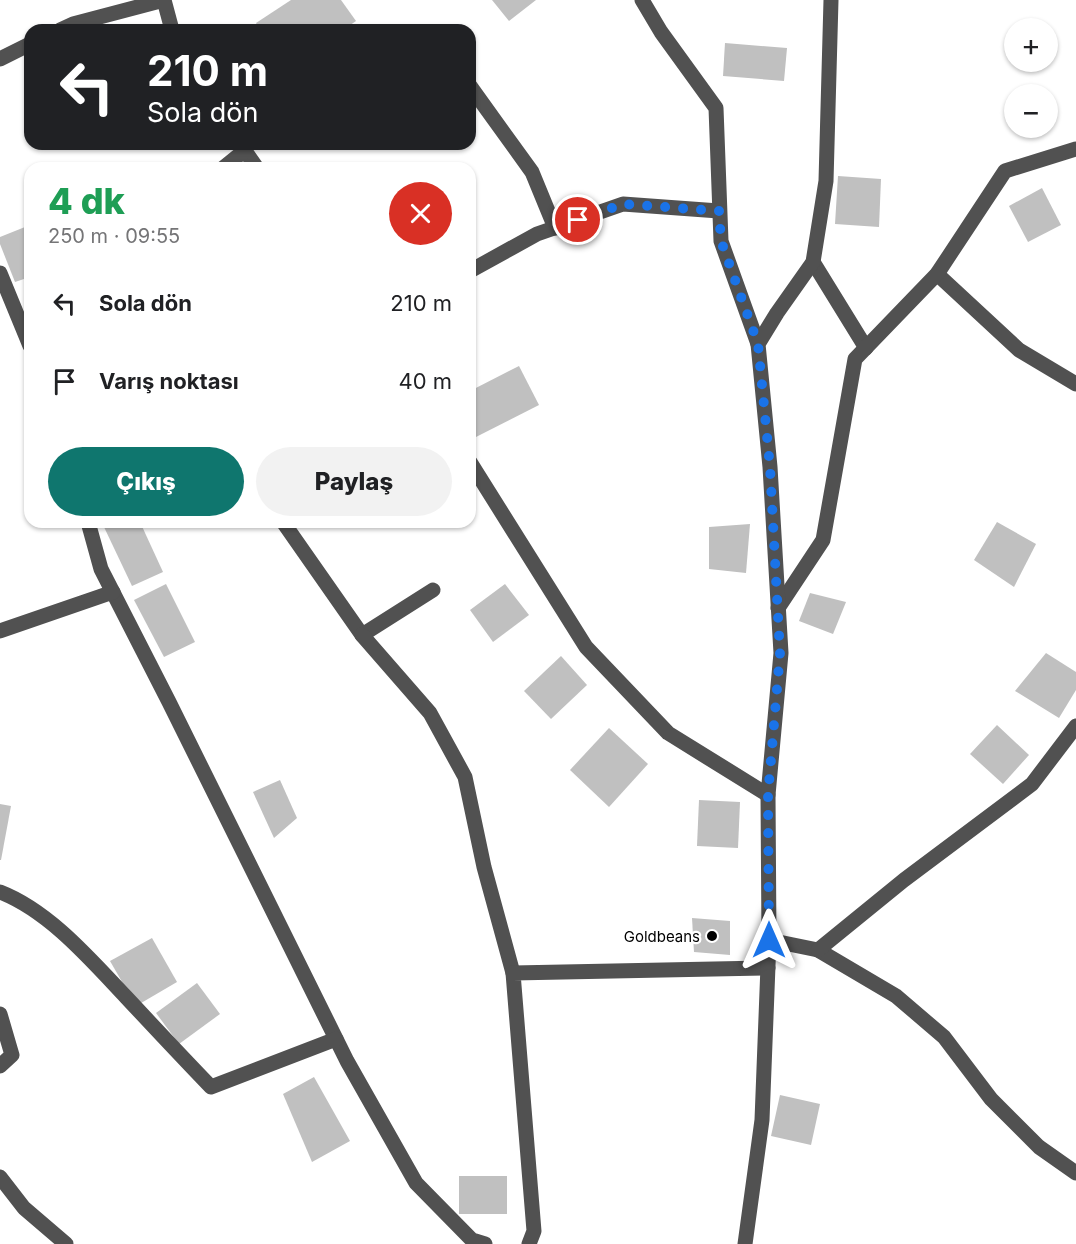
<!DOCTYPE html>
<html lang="tr">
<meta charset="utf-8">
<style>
:root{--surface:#fff;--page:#f2f2f2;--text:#202124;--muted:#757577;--accent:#0f766e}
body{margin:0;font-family:Inter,sans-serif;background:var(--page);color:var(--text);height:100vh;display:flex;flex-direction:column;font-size:22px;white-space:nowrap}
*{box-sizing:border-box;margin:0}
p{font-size:20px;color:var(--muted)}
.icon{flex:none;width:33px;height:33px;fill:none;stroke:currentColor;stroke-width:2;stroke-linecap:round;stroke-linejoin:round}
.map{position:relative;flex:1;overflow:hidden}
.drawer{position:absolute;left:24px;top:162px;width:452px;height:366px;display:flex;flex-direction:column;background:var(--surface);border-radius:18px;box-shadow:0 2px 4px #0004}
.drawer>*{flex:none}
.top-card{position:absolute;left:24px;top:24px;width:452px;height:126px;border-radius:18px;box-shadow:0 2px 4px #0004;background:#202124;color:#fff;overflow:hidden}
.buttons{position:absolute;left:1004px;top:18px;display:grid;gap:12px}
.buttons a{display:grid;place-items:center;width:54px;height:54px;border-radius:50%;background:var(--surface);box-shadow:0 2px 4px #0004;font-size:30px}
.pin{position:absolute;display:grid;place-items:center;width:51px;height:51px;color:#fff;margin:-26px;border:3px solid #fff;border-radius:50%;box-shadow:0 2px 6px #0007}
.me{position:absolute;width:66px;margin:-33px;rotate:0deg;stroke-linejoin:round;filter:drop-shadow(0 0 4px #0008)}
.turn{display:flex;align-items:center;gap:21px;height:126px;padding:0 24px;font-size:27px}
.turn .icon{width:78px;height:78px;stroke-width:2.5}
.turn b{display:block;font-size:42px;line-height:51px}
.round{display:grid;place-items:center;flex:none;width:63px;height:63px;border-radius:32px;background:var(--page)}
.overview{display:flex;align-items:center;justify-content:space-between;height:102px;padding:0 24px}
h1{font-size:36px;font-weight:800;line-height:45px;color:#1e9e55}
.action{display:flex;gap:12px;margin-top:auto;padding:12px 24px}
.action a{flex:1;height:69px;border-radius:36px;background:var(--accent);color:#fff;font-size:24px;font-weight:800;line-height:69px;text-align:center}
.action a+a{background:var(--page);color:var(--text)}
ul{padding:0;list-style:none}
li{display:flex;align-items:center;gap:18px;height:78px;padding:0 24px}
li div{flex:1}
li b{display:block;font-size:22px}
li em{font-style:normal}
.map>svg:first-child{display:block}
.building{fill:#c0c0c0}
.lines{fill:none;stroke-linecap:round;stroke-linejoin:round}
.minor{stroke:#515151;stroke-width:15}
.route{stroke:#1a73e8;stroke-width:10;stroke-dasharray:0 18}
.poi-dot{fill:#000;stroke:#fff;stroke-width:2}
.labels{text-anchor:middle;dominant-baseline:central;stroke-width:4.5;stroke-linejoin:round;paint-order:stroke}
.poi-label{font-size:15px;fill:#000;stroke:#fff;text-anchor:end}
</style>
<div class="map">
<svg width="1076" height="1244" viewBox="0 0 1076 1244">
<rect width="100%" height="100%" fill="#fff"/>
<g class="building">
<path d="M 291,0 L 341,0 L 356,21 L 343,30 L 260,30 L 256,23 Z"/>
<path d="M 492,0 L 536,0 L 509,21 Z"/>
<path d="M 725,43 L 787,48 L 784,81 L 723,76 Z"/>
<path d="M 838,176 L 881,179 L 879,227 L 835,224 Z"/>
<path d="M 1042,188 L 1061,225 L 1028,242 L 1009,206 Z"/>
<path d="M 30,225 L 30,277 L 15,282 L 0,244 L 0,237 Z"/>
<path d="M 519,366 L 539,405 L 474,438 L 470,430 L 470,391 Z"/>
<path d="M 116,522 L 140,522 L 163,572 L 132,586 L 104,527 Z"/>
<path d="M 997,522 L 1036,544 L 1014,587 L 974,560 Z"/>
<path d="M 750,524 L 746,573 L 709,569 L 709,527 Z"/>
<path d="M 166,584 L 195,642 L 164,657 L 134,600 Z"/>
<path d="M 505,584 L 529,615 L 493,642 L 470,610 Z"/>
<path d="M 810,593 L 846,602 L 833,634 L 799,621 Z"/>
<path d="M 1046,653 L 1076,672 L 1076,690 L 1059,718 L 1015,691 Z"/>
<path d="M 561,656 L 587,685 L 551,719 L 524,691 Z"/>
<path d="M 997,725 L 1029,755 L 1003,784 L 970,754 Z"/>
<path d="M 609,728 L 648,764 L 609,807 L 570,770 Z"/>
<path d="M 280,780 L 297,818 L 274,838 L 253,792 Z"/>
<path d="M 699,800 L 740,802 L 738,848 L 697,846 Z"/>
<path d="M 0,804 L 11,806 L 1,860 L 0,860 Z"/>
<path d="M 692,918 L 730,921 L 730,955 L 694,952 Z"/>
<path d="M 152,938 L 177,982 L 136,1006 L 110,961 Z"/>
<path d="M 197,983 L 220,1014 L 179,1044 L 156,1013 Z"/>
<path d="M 314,1077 L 350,1141 L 312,1162 L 283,1094 Z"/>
<path d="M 780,1095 L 820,1104 L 811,1145 L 771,1136 Z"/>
<rect x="459" y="1176" width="48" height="38"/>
</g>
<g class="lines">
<g class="minor">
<path d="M 642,0 L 661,32 L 716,108 L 721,241 L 758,344"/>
<path d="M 60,30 L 73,24 L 164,0 L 172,30"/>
<path d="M 0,59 L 30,44"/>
<path d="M 470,86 L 532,172 L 555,228"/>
<path d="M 240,144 L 257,168"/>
<path d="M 223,168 L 244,151"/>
<path d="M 813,262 L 866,348"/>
<path d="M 470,271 L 537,234 L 623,204 L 719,211"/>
<path d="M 0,273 L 30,346"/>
<path d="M 937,274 L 1019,350 L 1076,384"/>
<path d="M 470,462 L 586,647 L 668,733 L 768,795"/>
<path d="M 88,522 L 101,569 L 169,702 L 347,1061 L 416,1183 L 472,1240 L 485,1244"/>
<path d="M 283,522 L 362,635 L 433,590"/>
<path d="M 778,608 L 823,540 L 855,359 L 937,274 L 1005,171 L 1076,149"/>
<path d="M 0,631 L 113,592"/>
<path d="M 362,635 L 430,713 L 465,777 L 484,867 L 513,973"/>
<path d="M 0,892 C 49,911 90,959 126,997 C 154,1027 182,1057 211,1087 L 336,1039"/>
<path d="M 769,940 L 818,950 L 896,996 L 944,1037 L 991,1099 L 1039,1147 L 1076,1173"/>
<path d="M 818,950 L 904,880 L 1032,784 L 1076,726"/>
<path d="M 0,1014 L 12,1055 L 0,1066"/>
<path d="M 0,1177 L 24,1208 L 66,1244"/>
<path d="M 529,1244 L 534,1231 L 513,973 L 768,968"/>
<path d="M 745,1244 L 762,1120 L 769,940 L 768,795 L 781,653 L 770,467 L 758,344 L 777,313 L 813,262 L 826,181 L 831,0"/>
</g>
</g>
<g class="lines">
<path class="route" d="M 578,220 L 623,204 L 719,211 L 721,241 L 758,344 L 770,467 L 780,653 L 768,795 L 769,940"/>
</g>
<circle class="poi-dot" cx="712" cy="936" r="6"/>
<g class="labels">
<g class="poi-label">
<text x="700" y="936">Goldbeans</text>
</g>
</g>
</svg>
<div class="buttons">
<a>+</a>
<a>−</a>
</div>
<div class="pin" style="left:578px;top:220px;background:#d93025"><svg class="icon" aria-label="arrive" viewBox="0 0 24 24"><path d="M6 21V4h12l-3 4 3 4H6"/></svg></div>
<svg class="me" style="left:769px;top:940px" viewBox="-20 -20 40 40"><path d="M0-17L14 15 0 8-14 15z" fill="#1a73e8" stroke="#fff" stroke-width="4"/></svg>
<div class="top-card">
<div class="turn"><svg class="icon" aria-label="left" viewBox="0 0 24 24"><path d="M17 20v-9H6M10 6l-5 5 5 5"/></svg><div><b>210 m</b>Sola dön</div></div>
</div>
<section class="drawer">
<div class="overview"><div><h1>4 dk</h1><p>250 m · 09:55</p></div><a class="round" style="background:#d93025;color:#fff"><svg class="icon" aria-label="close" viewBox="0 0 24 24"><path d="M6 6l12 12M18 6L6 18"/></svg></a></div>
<ul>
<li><svg class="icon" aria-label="left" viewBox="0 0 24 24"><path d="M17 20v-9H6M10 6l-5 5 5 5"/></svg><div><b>Sola dön</b></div><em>210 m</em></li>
<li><svg class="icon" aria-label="arrive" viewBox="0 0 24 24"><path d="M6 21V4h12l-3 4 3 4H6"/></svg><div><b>Varış noktası</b></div><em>40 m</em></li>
</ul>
<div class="action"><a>Çıkış</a><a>Paylaş</a></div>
</section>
</div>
